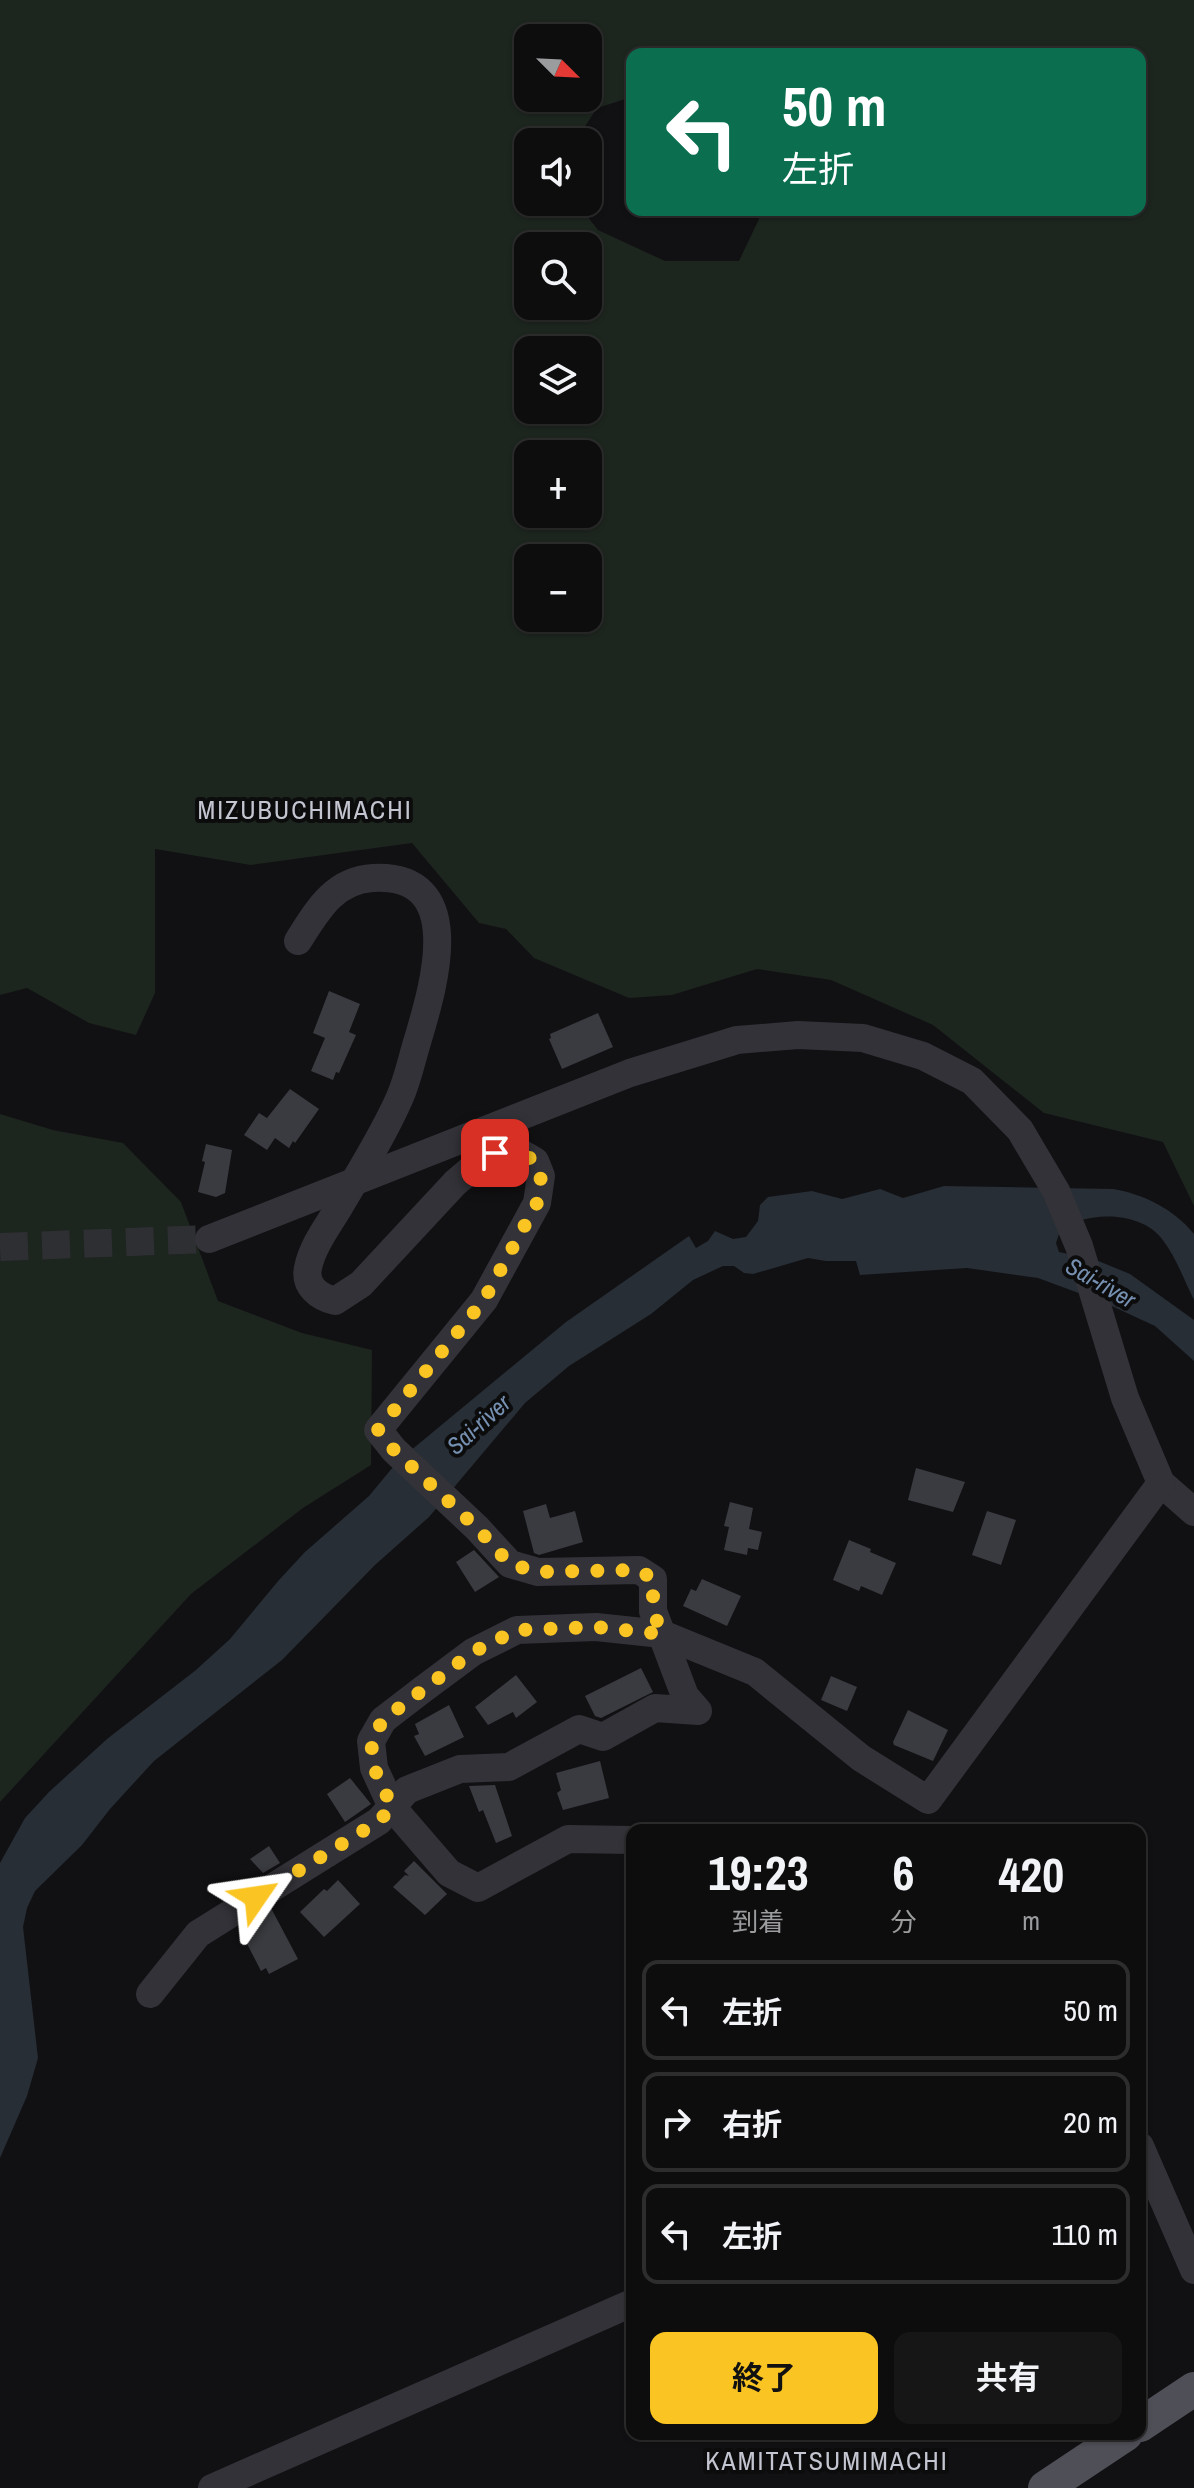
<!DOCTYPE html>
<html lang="ja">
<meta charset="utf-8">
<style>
:root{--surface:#0d0d0e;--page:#161617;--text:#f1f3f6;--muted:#9a9c9e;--line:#2d2d2e;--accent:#fac522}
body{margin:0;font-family:"Archivo Narrow","Noto Sans JP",sans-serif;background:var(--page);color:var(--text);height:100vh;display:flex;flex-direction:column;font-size:30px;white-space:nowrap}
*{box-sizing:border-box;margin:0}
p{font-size:26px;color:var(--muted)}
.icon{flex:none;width:44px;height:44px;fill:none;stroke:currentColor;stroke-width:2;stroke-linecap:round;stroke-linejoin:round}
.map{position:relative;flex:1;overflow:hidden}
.panel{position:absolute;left:626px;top:1824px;width:520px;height:616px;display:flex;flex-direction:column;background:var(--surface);border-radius:16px;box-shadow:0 2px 6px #0004,0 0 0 2px var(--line)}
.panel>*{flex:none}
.top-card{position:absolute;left:626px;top:48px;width:520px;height:168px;border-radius:16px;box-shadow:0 2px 6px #0004,0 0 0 2px var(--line);background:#0b6e4f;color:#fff;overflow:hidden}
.needle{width:52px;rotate:114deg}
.fabs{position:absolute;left:514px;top:24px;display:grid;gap:16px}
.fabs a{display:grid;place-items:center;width:88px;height:88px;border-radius:16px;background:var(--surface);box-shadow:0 2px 6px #0004,0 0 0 2px var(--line);font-size:40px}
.pin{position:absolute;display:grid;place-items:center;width:68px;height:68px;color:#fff;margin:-34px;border-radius:16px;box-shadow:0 4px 12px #0006}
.me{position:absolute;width:88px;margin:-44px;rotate:58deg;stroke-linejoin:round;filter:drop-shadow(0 0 6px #0008)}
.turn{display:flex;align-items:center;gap:28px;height:168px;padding:0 24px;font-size:36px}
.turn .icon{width:104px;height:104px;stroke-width:2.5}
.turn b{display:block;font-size:56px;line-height:68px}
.eta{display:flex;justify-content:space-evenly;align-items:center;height:136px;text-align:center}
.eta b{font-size:48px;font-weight:700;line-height:56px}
.primary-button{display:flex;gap:16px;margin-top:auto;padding:16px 24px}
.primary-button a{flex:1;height:92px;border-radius:16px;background:var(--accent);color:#111;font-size:32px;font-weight:700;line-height:92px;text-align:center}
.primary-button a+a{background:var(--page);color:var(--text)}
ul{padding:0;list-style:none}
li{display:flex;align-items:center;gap:24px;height:100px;margin:0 16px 12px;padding:0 8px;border:4px solid var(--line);border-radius:16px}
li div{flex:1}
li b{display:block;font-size:30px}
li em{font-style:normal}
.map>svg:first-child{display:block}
.green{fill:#1d251f;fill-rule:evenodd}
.water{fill:#272e36}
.building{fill:#3a3b40}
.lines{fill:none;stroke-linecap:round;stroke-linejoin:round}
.minor-tunnel{stroke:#2e2f33;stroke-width:28;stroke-dasharray:28 14;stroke-linecap:butt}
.minor{stroke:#323238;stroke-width:28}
.major{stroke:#4e4f57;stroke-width:34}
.route{stroke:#fac522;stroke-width:14;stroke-dasharray:0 25.2}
.labels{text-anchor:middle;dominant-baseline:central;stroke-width:8;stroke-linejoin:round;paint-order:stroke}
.water-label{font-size:24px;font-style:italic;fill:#7690b1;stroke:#0c0c0d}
.quarter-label{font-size:26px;letter-spacing:2px;fill:#c3c5d0;stroke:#0c0c0d}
</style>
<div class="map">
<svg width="1194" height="2488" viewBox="0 0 1194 2488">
<rect width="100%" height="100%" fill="#111113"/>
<g class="green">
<path d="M 0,0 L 1194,0 L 1194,1206 L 1163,1142 L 1044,1113 L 933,1025 L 831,980 L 757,969 L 672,995 L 629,998 L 534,958 L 506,929 L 479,923 L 412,843 L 251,865 L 155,849 L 155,993 L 136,1035 L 89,1023 L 27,988 L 0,995 ZM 528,38 L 588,38 L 588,98 L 528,98 ZM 632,54 L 1140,54 L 1140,210 L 755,210 L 759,219 L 739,261 L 665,261 L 598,230 L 576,202 L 528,202 L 528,142 L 575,142 L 597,108 L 632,97 ZM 528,246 L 588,246 L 588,306 L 528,306 ZM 528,350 L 588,350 L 588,410 L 528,410 ZM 528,454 L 588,454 L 588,514 L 528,514 ZM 528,558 L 588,558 L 588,618 L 528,618 Z"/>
<path d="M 0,1114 L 53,1130 L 123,1143 L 181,1202 L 218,1301 L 302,1333 L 372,1350 L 371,1465 L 303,1508 L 191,1594 L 0,1802 Z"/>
</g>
<path class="water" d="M 944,1186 L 1113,1189 C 1143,1194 1174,1209 1194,1234 L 1194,1300 C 1184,1280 1176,1257 1162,1239 C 1146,1217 1108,1212 1082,1220 C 1075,1222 1067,1227 1060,1231 L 1056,1243 L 1059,1252 L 1096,1260 L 1130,1274 L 1194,1320 L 1194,1361 L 1155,1326 L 1103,1302 L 1038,1278 L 967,1268 L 860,1275 L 856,1261 L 826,1261 L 808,1258 L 753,1274 L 744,1273 L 734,1266 L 723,1266 L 693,1280 L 651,1314 L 569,1366 L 525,1403 L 429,1517 L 375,1565 L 282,1660 L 154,1761 L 110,1809 L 82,1845 L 35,1891 L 27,1908 L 23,1927 L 38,2058 L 27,2096 L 0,2158 L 0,1863 L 25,1818 L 49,1792 L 107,1739 L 196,1670 L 230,1639 L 279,1580 L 305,1552 L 369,1496 L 398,1461 L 566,1322 L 689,1236 L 696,1248 L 708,1241 L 715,1231 L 733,1239 L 746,1237 L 758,1221 L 760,1205 L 768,1197 L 812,1191 L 842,1199 L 880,1189 L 903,1198 Z"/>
<g class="building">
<path d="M 329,991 L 360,1004 L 349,1032 L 356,1035 L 339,1073 L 336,1072 L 333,1080 L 311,1071 L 325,1038 L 313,1033 Z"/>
<path d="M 598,1013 L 613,1047 L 562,1069 L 549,1039 L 551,1038 L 550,1034 Z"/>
<path d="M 290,1089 L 319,1109 L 295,1143 L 293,1141 L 289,1148 L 275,1138 L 267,1150 L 244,1135 L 259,1113 L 267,1118 Z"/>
<path d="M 206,1144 L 232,1150 L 225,1193 L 216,1197 L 198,1192 L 205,1162 L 202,1161 Z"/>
<path d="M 916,1468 L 965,1482 L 953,1512 L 908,1500 Z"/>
<path d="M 730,1502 L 753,1508 L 749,1529 L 762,1532 L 758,1550 L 748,1548 L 747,1555 L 724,1550 L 729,1527 L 724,1526 Z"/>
<path d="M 546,1504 L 550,1518 L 575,1511 L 583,1542 L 539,1555 L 534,1553 L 523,1511 Z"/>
<path d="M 987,1511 L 1016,1520 L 1001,1565 L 972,1555 Z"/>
<path d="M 849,1540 L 871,1549 L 870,1552 L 896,1563 L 882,1595 L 861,1586 L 859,1591 L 833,1580 Z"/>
<path d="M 474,1550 L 499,1577 L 475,1592 L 456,1562 Z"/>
<path d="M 702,1579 L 741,1596 L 727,1626 L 683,1606 L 691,1589 L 696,1591 Z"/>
<path d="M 641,1668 L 653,1692 L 601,1718 L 595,1716 L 585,1696 Z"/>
<path d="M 516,1675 L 537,1702 L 516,1718 L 513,1712 L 488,1725 L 475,1707 Z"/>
<path d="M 831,1676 L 857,1687 L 847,1711 L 821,1700 Z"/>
<path d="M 449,1705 L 464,1737 L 425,1756 L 414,1736 L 419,1734 L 415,1724 Z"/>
<path d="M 908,1710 L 948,1730 L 933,1761 L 894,1745 L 893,1742 Z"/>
<path d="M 600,1761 L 609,1798 L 563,1810 L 557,1793 L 561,1790 L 556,1773 Z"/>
<path d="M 350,1778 L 371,1804 L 345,1822 L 327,1794 Z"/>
<path d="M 495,1785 L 512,1836 L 496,1843 L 483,1810 L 479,1812 L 469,1786 Z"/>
<path d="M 269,1846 L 280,1863 L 263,1873 L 250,1859 Z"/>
<path d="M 414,1861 L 447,1894 L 425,1915 L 393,1887 L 405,1875 L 409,1876 L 404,1871 Z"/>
<path d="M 338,1880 L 360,1904 L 324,1937 L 300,1912 L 324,1889 L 327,1891 Z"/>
<path d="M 271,1908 L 298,1959 L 269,1974 L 266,1968 L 261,1971 L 239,1928 Z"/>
</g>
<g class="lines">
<path class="minor-tunnel" d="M 0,1247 L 209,1239"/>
<g class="minor">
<path d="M 209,1239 L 630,1073 L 737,1040 L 798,1035 L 863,1038 L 923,1056 L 972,1081 L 1020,1130 L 1056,1191 L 1079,1246 L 1125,1398 L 1161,1483 L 1194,1512"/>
<path d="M 632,1840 L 568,1839 L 478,1888 L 449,1873 L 392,1807 L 374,1768 L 371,1741 L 383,1720 L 422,1690 L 473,1652 L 517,1630 L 596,1627 L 662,1634 L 755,1672 L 861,1758 L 928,1800 L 1161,1483"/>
<path d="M 150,1994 L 198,1934 L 379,1821 L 407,1790 L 460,1769 L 509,1767 L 579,1729 L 603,1737 L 655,1708 L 698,1711 L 685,1696 L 653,1611 L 653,1579 L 639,1570 L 538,1572 L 510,1564 L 477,1528 L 394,1450 L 378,1430 L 484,1300 L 537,1203 L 541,1176 L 535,1161 L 516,1150 L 495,1153 L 482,1160 L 455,1183 L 361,1284 L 335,1301 C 319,1297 304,1286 308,1268 C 312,1247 327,1227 338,1209 C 359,1173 383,1136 400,1097 C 408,1079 412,1058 418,1039 C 434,985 468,873 373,878 C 334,880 317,911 298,941"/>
<path d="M 1140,2146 L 1194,2270"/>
<path d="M 212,2488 L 632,2303"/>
</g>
<g class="major">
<path d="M 1140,2425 L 1194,2389"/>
<path d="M 1045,2488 L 1126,2434"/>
</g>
</g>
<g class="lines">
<path class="route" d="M 256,1897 L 379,1821 L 392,1807 L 374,1768 L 371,1741 L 383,1720 L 473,1652 L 517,1630 L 596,1627 L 662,1634 L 653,1611 L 653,1579 L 639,1570 L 538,1572 L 510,1564 L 477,1528 L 394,1450 L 378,1430 L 484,1300 L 537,1203 L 541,1176 L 535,1161 L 516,1150 L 495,1153"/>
</g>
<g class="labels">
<g class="water-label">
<text transform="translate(1101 1282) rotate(30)">Sai-river</text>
<text transform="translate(478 1424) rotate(-42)">Sai-river</text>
</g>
<g class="quarter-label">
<text x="305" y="809">MIZUBUCHIMACHI</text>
<text x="827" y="2460">KAMITATSUMIMACHI</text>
</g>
</g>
</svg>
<div class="fabs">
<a><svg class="needle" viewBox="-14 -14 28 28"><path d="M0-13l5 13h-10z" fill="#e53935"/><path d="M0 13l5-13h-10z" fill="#9a9c9e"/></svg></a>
<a><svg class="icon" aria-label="sound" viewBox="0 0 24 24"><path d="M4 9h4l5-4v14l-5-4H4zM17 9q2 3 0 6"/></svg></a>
<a><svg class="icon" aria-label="search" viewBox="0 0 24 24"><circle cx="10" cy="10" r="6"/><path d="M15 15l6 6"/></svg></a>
<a><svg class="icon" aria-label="layers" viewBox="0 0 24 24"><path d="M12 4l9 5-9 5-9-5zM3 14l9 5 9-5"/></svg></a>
<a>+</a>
<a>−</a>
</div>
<div class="pin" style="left:495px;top:1153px;background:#d93025"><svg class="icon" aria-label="arrive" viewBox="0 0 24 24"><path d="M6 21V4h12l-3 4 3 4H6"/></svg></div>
<svg class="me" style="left:256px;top:1897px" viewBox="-20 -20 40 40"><path d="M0-17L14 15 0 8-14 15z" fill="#fac522" stroke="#fff" stroke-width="4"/></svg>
<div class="top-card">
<div class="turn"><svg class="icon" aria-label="left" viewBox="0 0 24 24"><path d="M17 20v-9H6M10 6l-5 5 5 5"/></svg><div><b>50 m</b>左折</div></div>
</div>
<section class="panel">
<div class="eta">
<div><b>19:23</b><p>到着</p></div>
<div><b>6</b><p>分</p></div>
<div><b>420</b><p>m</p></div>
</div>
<ul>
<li><svg class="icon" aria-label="left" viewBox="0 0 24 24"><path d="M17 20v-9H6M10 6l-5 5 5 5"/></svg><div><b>左折</b></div><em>50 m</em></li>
<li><svg class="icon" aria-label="right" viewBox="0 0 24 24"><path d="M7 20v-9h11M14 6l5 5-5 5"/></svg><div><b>右折</b></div><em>20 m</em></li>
<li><svg class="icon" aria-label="left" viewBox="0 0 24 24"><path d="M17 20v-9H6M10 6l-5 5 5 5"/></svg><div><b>左折</b></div><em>110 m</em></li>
</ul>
<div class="primary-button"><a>終了</a><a>共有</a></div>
</section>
</div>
